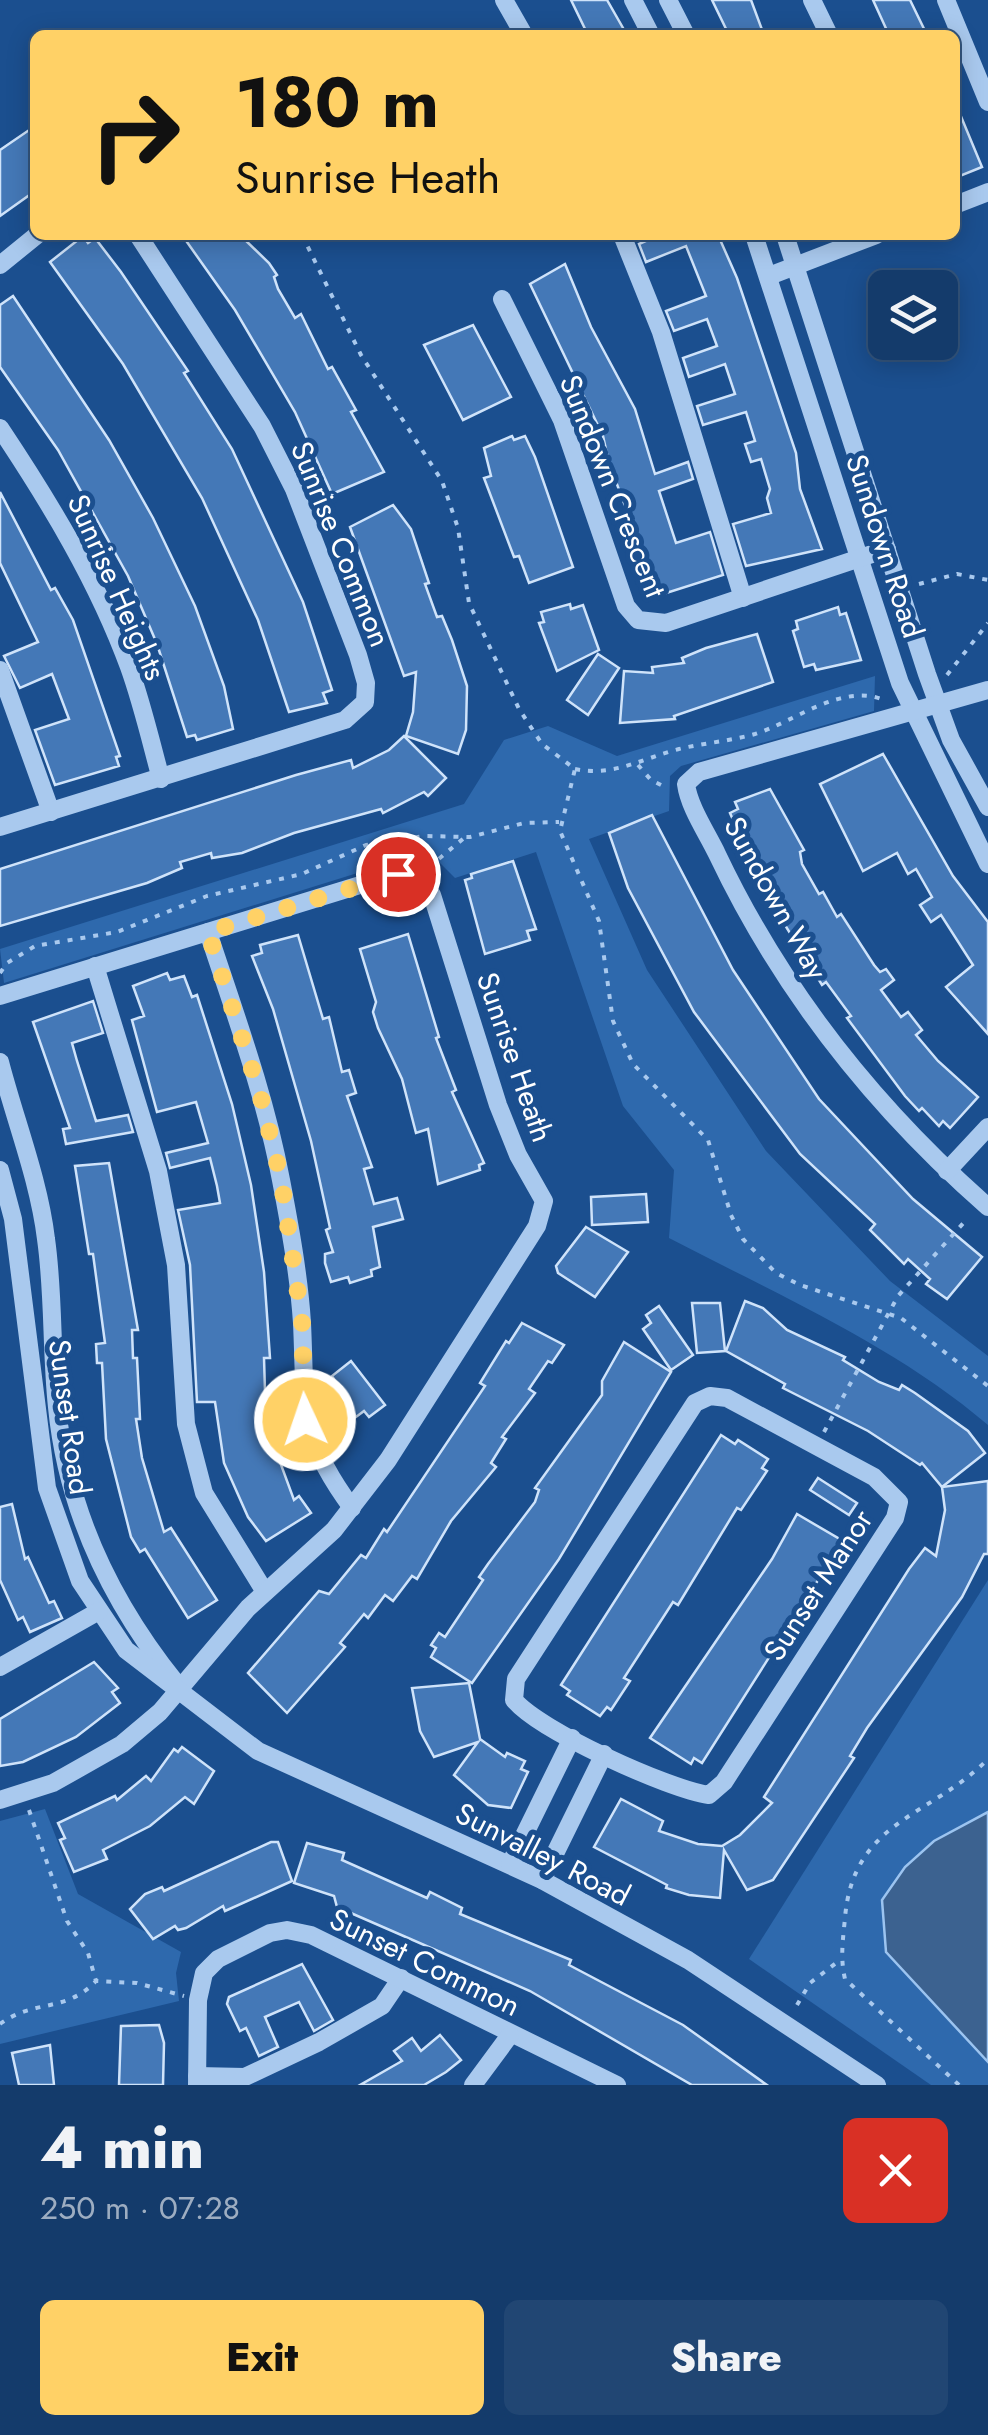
<!DOCTYPE html>
<meta charset="utf-8">
<style>
:root{--surface:#143b6b;--page:#214673;--text:#f1f3f6;--muted:#9dadc1;--line:#33557e;--accent:#ffd166}
body{margin:0;font-family:Jost,sans-serif;background:var(--page);color:var(--text);height:100vh;display:flex;flex-direction:column;font-size:38px;white-space:nowrap}
*{box-sizing:border-box;margin:0}
p{font-size:32px;color:var(--muted)}
.icon{flex:none;width:55px;height:55px;fill:none;stroke:currentColor;stroke-width:2;stroke-linecap:round;stroke-linejoin:round}
.map{position:relative;height:2085px;overflow:hidden}
.drawer{display:flex;flex-direction:column;background:var(--surface);flex:1}
.drawer>*{flex:none}
.banner{position:absolute;left:30px;top:30px;width:930px;height:210px;border-radius:15px;box-shadow:0 5px 25px #0003,0 0 0 2px var(--line);background:#ffd166;color:#111;overflow:hidden}
.fabs{position:absolute;left:868px;top:270px;display:grid;gap:20px}
.fabs a{display:grid;place-items:center;width:90px;height:90px;border-radius:15px;background:var(--surface);box-shadow:0 5px 25px #0003,0 0 0 2px var(--line);font-size:50px}
.pin{position:absolute;display:grid;place-items:center;width:85px;height:85px;color:#fff;margin:-42px;border:5px solid #fff;border-radius:50%;box-shadow:0 2px 10px #0007}
.me{position:absolute;width:110px;margin:-55px;rotate:357deg;stroke-linejoin:round;filter:drop-shadow(0 0 8px #0008)}
.turn{display:flex;align-items:center;gap:35px;height:210px;padding:0 40px;font-size:45px}
.turn .icon{width:130px;height:130px;stroke-width:2.5}
.turn b{display:block;font-size:70px;line-height:85px}
.round{display:grid;place-items:center;flex:none;width:105px;height:105px;border-radius:15px;background:var(--page)}
.overview{display:flex;align-items:center;justify-content:space-between;height:170px;padding:0 40px}
h1{font-size:60px;font-weight:800;line-height:75px}
.primary-button{display:flex;gap:20px;margin-top:auto;padding:20px 40px}
.primary-button a{flex:1;height:115px;border-radius:15px;background:var(--accent);color:#111;font-size:40px;font-weight:800;line-height:115px;text-align:center}
.primary-button a+a{background:var(--page);color:var(--text)}
.map>svg:first-child{display:block}
.green{fill:#2e69ad}
.water{fill:#3c6290;stroke:#9cc4f0;stroke-width:2.5}
.building{fill:#4478b7;stroke:#cfe3fa;stroke-width:2.5}
.lines{fill:none;stroke-linecap:round;stroke-linejoin:round}
.path{stroke:#a9c9ee;stroke-width:4;stroke-dasharray:5 8;stroke-linecap:butt}
.minor{stroke:#a9c9ee;stroke-width:18}
.route{stroke:#ffd166;stroke-width:18;stroke-dasharray:0 32.4}
.labels{text-anchor:middle;dominant-baseline:central;stroke-width:10;stroke-linejoin:round;paint-order:stroke}
.street-label{font-size:30px;fill:#fff;stroke:#1b4f8f}
</style>
<div class="map">
<svg width="988" height="2085" viewBox="0 0 988 2085">
<rect width="100%" height="100%" fill="#1b4f8f"/>
<g class="green">
<path d="M 875,676 L 874,711 L 681,766 L 670,776 L 669,811 L 589,839 L 647,970 L 766,1151 L 890,1281 L 988,1356 L 988,1425 C 894,1345 778,1295 669,1238 L 674,1170 L 623,1106 L 536,852 L 455,878 L 428,851 L 4,983 L 0,949 L 464,804 L 504,740 L 548,726 L 617,756 Z"/>
<path d="M 988,1580 L 988,2085 L 931,2085 L 749,1959 Z"/>
<path d="M 45,1809 L 78,1894 L 181,1952 L 176,1973 L 179,2001 L 0,2044 L 0,1821 Z"/>
</g>
<path class="water" d="M 988,1812 L 988,2062 L 886,1952 L 882,1900 L 905,1867 L 934,1841 Z"/>
<g class="building">
<path d="M 571,0 L 607,0 L 627,35 L 588,35 Z"/>
<path d="M 712,0 L 751,0 L 764,35 L 729,35 Z"/>
<path d="M 873,0 L 910,0 L 927,35 L 889,35 Z"/>
<path d="M 955,102 L 982,167 L 955,178 Z"/>
<path d="M 35,126 L 35,191 L 0,216 L 0,150 Z"/>
<path d="M 182,235 L 240,235 L 269,263 L 277,275 L 274,277 L 278,289 L 295,318 L 301,314 L 328,369 L 332,367 L 351,401 L 356,410 L 351,412 L 384,472 L 332,494 L 295,412 L 235,310 Z"/>
<path d="M 659,235 L 718,235 L 737,278 L 796,453 L 800,489 L 822,549 L 746,566 L 733,524 L 771,513 L 767,498 L 770,489 L 761,459 L 751,462 L 745,444 L 755,441 L 746,412 L 703,425 L 697,406 L 735,394 L 725,364 L 689,377 L 683,358 L 717,346 L 707,319 L 674,331 L 666,311 L 706,296 L 686,246 L 646,262 L 639,244 Z"/>
<path d="M 83,236 L 88,243 L 95,238 L 121,272 L 188,371 L 184,373 L 232,449 L 303,602 L 332,690 L 323,693 L 327,703 L 289,712 L 258,620 L 202,498 L 123,364 L 50,262 Z"/>
<path d="M 565,264 L 591,327 L 635,409 L 655,474 L 688,462 L 693,479 L 659,491 L 676,543 L 710,532 L 723,575 L 660,595 L 655,586 L 609,463 L 603,436 L 530,284 Z"/>
<path d="M 13,296 L 109,440 L 153,518 L 195,606 L 224,686 L 233,729 L 197,740 L 195,735 L 187,737 L 157,644 L 128,576 L 58,450 L 0,367 L 0,305 Z"/>
<path d="M 473,325 L 511,397 L 463,420 L 424,345 Z"/>
<path d="M 512,436 L 514,440 L 525,436 L 535,457 L 573,567 L 529,583 L 519,556 L 514,557 L 484,478 L 491,476 L 484,448 Z"/>
<path d="M 0,492 L 51,590 L 55,588 L 73,620 L 120,756 L 116,757 L 119,766 L 55,785 L 35,730 L 69,719 L 52,674 L 20,688 L 4,656 L 38,642 L 0,563 Z"/>
<path d="M 393,505 L 411,529 L 429,583 L 425,584 L 437,617 L 442,616 L 452,640 L 467,686 L 466,730 L 458,754 L 406,736 L 413,712 L 416,672 L 404,676 L 350,527 Z"/>
<path d="M 570,604 L 571,609 L 583,605 L 599,650 L 557,671 L 539,623 L 544,622 L 541,612 Z"/>
<path d="M 838,607 L 840,615 L 846,613 L 861,660 L 816,670 L 814,664 L 804,667 L 793,631 L 798,629 L 796,621 Z"/>
<path d="M 757,634 L 773,682 L 674,716 L 675,719 L 620,723 L 624,671 L 653,673 L 652,667 L 684,663 L 682,658 L 706,648 Z"/>
<path d="M 598,654 L 619,668 L 588,715 L 567,700 Z"/>
<path d="M 404,736 L 446,778 L 428,796 L 424,792 L 383,813 L 381,809 L 294,833 L 242,853 L 212,858 L 211,853 L 180,862 L 182,868 L 147,883 L 0,926 L 0,869 L 296,775 L 351,760 L 353,768 L 389,750 Z"/>
<path d="M 883,754 L 953,876 L 988,922 L 988,1034 L 946,987 L 973,965 L 941,915 L 931,922 L 920,905 L 932,897 L 916,869 L 908,874 L 897,853 L 863,871 L 820,784 Z"/>
<path d="M 770,789 L 804,850 L 800,852 L 802,864 L 819,894 L 823,892 L 837,917 L 841,914 L 874,965 L 880,972 L 886,969 L 894,980 L 881,990 L 901,1017 L 908,1012 L 922,1030 L 916,1035 L 938,1061 L 978,1097 L 950,1128 L 943,1121 L 939,1126 L 922,1108 L 919,1111 L 905,1096 L 847,1018 L 851,1016 L 826,982 L 822,985 L 767,896 L 730,813 L 738,809 L 735,802 Z"/>
<path d="M 652,815 L 733,970 L 819,1099 L 913,1199 L 982,1257 L 947,1299 L 926,1284 L 930,1279 L 908,1259 L 904,1264 L 870,1230 L 875,1224 L 800,1154 L 694,1012 L 628,888 L 609,833 Z"/>
<path d="M 513,861 L 536,929 L 527,931 L 530,940 L 485,954 L 465,880 L 472,878 L 471,874 Z"/>
<path d="M 408,934 L 439,1037 L 436,1038 L 456,1090 L 452,1092 L 484,1163 L 479,1165 L 480,1170 L 438,1184 L 428,1129 L 416,1133 L 402,1079 L 378,1028 L 373,1012 L 376,1002 L 360,949 Z"/>
<path d="M 298,935 L 323,1019 L 329,1017 L 342,1072 L 349,1070 L 356,1093 L 347,1096 L 372,1167 L 364,1169 L 374,1204 L 397,1198 L 403,1219 L 373,1227 L 380,1267 L 371,1270 L 372,1276 L 350,1283 L 348,1277 L 331,1282 L 325,1263 L 325,1254 L 333,1252 L 326,1230 L 330,1228 L 311,1141 L 273,1009 L 252,956 L 262,953 L 260,945 Z"/>
<path d="M 167,973 L 170,980 L 184,976 L 192,997 L 197,995 L 232,1104 L 251,1185 L 264,1272 L 270,1358 L 264,1358 L 265,1391 L 271,1423 L 266,1424 L 294,1500 L 299,1496 L 311,1513 L 266,1541 L 248,1517 L 224,1463 L 215,1402 L 197,1402 L 190,1265 L 178,1210 L 220,1203 L 217,1186 L 210,1158 L 170,1168 L 166,1153 L 208,1143 L 196,1102 L 157,1112 L 132,1020 L 144,1016 L 133,986 Z"/>
<path d="M 93,1001 L 103,1033 L 72,1043 L 77,1061 L 96,1121 L 128,1115 L 133,1132 L 66,1144 L 63,1129 L 70,1128 L 33,1022 Z"/>
<path d="M 109,1163 L 138,1330 L 132,1330 L 133,1358 L 137,1358 L 140,1419 L 136,1419 L 142,1458 L 164,1532 L 171,1528 L 217,1600 L 188,1618 L 145,1549 L 140,1552 L 131,1537 L 106,1439 L 102,1363 L 97,1363 L 96,1344 L 105,1343 L 93,1254 L 89,1254 L 75,1166 Z"/>
<path d="M 646,1194 L 648,1222 L 592,1225 L 591,1197 Z"/>
<path d="M 586,1227 L 628,1252 L 595,1297 L 558,1273 L 556,1266 Z"/>
<path d="M 745,1301 L 763,1308 L 787,1330 L 845,1357 L 843,1360 L 879,1382 L 899,1390 L 902,1385 L 915,1393 L 968,1431 L 985,1453 L 942,1487 L 922,1463 L 920,1465 L 868,1431 L 783,1388 L 785,1384 L 726,1351 Z"/>
<path d="M 692,1303 L 720,1303 L 725,1351 L 697,1353 Z"/>
<path d="M 659,1306 L 693,1355 L 671,1370 L 643,1329 L 651,1323 L 646,1315 Z"/>
<path d="M 522,1323 L 564,1345 L 552,1363 L 548,1361 L 529,1389 L 535,1393 L 502,1437 L 506,1439 L 491,1463 L 496,1467 L 451,1521 L 417,1579 L 412,1576 L 393,1601 L 385,1595 L 368,1618 L 364,1614 L 340,1643 L 345,1647 L 287,1713 L 248,1673 L 319,1591 L 329,1594 L 361,1555 L 366,1558 L 384,1529 L 387,1532 L 485,1386 L 480,1383 L 506,1341 L 509,1343 Z"/>
<path d="M 624,1342 L 671,1372 L 559,1559 L 472,1683 L 431,1657 L 436,1648 L 431,1645 L 439,1633 L 445,1637 L 483,1580 L 479,1577 L 488,1564 L 535,1502 L 539,1490 L 535,1488 L 602,1395 L 602,1381 Z"/>
<path d="M 351,1361 L 385,1405 L 369,1417 L 364,1411 L 356,1417 L 332,1376 Z"/>
<path d="M 721,1435 L 735,1444 L 738,1440 L 768,1459 L 762,1468 L 767,1471 L 741,1510 L 737,1508 L 678,1605 L 673,1602 L 624,1678 L 630,1681 L 611,1710 L 607,1707 L 600,1716 L 567,1695 L 570,1691 L 561,1685 Z"/>
<path d="M 818,1478 L 857,1503 L 849,1515 L 810,1490 Z"/>
<path d="M 988,1481 L 988,1554 L 984,1554 L 962,1597 L 867,1728 L 850,1756 L 854,1758 L 773,1880 L 747,1890 L 724,1850 L 720,1898 L 689,1895 L 666,1888 L 667,1885 L 594,1847 L 621,1799 L 663,1821 L 659,1831 L 698,1844 L 722,1846 L 740,1835 L 772,1803 L 764,1797 L 909,1569 L 925,1548 L 936,1556 L 945,1510 L 942,1487 Z"/>
<path d="M 12,1504 L 25,1559 L 28,1557 L 49,1603 L 54,1601 L 62,1618 L 30,1632 L 23,1617 L 18,1620 L 0,1580 L 0,1507 Z"/>
<path d="M 797,1514 L 843,1541 L 702,1763 L 694,1758 L 691,1764 L 650,1738 L 772,1559 Z"/>
<path d="M 94,1662 L 118,1688 L 112,1692 L 120,1703 L 76,1737 L 23,1762 L 0,1766 L 0,1719 Z"/>
<path d="M 469,1683 L 480,1739 L 505,1757 L 507,1753 L 525,1761 L 521,1769 L 528,1772 L 511,1808 L 488,1805 L 454,1775 L 478,1742 L 434,1757 L 420,1731 L 412,1688 Z"/>
<path d="M 182,1747 L 214,1771 L 194,1804 L 185,1797 L 150,1826 L 103,1850 L 107,1859 L 74,1872 L 60,1840 L 65,1838 L 58,1823 L 115,1796 L 117,1800 L 146,1776 L 151,1781 L 174,1749 L 178,1752 Z"/>
<path d="M 271,1842 L 278,1842 L 292,1881 L 225,1911 L 223,1906 L 186,1928 L 178,1930 L 175,1926 L 153,1939 L 130,1909 L 145,1894 L 162,1887 L 164,1891 Z"/>
<path d="M 307,1843 L 344,1853 L 342,1860 L 427,1898 L 430,1892 L 462,1908 L 460,1914 L 571,1960 L 569,1965 L 683,2025 L 767,2085 L 692,2085 L 530,1991 L 337,1907 L 334,1896 L 294,1883 Z"/>
<path d="M 302,1964 L 333,2020 L 314,2031 L 299,2002 L 265,2017 L 278,2047 L 259,2056 L 246,2028 L 240,2031 L 227,2004 L 229,1997 Z"/>
<path d="M 159,2025 L 164,2043 L 163,2085 L 119,2085 L 121,2026 Z"/>
<path d="M 440,2035 L 461,2060 L 446,2072 L 424,2085 L 360,2085 L 402,2061 L 394,2051 L 412,2038 L 421,2051 Z"/>
<path d="M 50,2045 L 54,2085 L 19,2085 L 12,2053 Z"/>
</g>
<g class="lines">
<g class="path">
<path d="M 302,235 L 361,355 L 442,481 L 458,528 L 469,603 L 519,709 L 542,744 L 575,769 L 560,831 L 599,921 L 613,1021 L 633,1064 L 708,1140 L 731,1215 L 743,1239 L 776,1273 L 800,1285 L 901,1318 L 988,1386"/>
<path d="M 919,584 L 957,574 L 988,580"/>
<path d="M 947,675 L 988,623"/>
<path d="M 638,765 L 651,780 L 667,788"/>
<path d="M 575,769 C 614,777 643,758 679,749 C 704,743 730,741 755,734 C 794,722 844,681 886,701"/>
<path d="M 429,867 L 464,838"/>
<path d="M 0,973 L 7,963 L 35,946 L 117,932 L 207,896 L 302,874 L 366,845 L 424,836 L 470,837 L 524,823 L 559,822"/>
<path d="M 824,1432 L 898,1296 L 967,1219"/>
<path d="M 29,1810 L 67,1921 L 88,1953 L 96,1981"/>
<path d="M 797,2005 L 810,1983 L 840,1960"/>
<path d="M 0,2024 C 34,1999 66,2013 96,1981 L 137,1983 L 184,1996"/>
<path d="M 959,2085 L 845,1979 C 840,1958 843,1939 845,1918 C 853,1820 931,1817 988,1759"/>
</g>
<g class="minor">
<path d="M 504,0 L 524,35"/>
<path d="M 633,0 L 651,35"/>
<path d="M 668,0 L 686,35"/>
<path d="M 812,0 L 829,35"/>
<path d="M 946,0 L 988,102"/>
<path d="M 955,205 L 988,192"/>
<path d="M 622,235 L 661,332 L 743,598"/>
<path d="M 754,235 L 900,683 L 988,864"/>
<path d="M 785,235 L 927,674 L 951,740 L 988,807"/>
<path d="M 0,265 L 37,235"/>
<path d="M 769,276 L 876,235"/>
<path d="M 502,299 L 562,420 L 626,606 L 638,620 L 666,623 L 887,549"/>
<path d="M 0,428 C 50,503 98,582 129,667 C 142,703 151,742 161,779"/>
<path d="M 0,670 L 51,812"/>
<path d="M 988,690 L 699,772 L 686,784 C 689,807 707,833 717,854 C 782,991 874,1107 988,1207"/>
<path d="M 0,827 L 345,720 L 365,702 L 366,683 L 358,655 L 294,489 L 262,426 L 138,235"/>
<path d="M 208,932 C 235,1014 265,1095 281,1180 C 290,1227 299,1276 302,1323 C 306,1408 298,1435 352,1508"/>
<path d="M 95,966 L 158,1171 L 176,1265 L 186,1424 L 204,1493 L 265,1592"/>
<path d="M 0,996 L 386,877 L 417,876 L 432,895 L 498,1105 L 518,1155 L 544,1201 L 537,1226 L 388,1460 L 334,1530 L 248,1608 L 160,1712 L 122,1744 L 53,1783 L 0,1800"/>
<path d="M 0,1062 C 15,1120 39,1180 46,1239 C 54,1295 51,1351 57,1407 C 67,1510 111,1602 176,1683"/>
<path d="M 0,1170 L 13,1219 L 47,1488 L 80,1581 L 126,1650 L 258,1751 L 542,1880 L 688,1960 L 877,2085"/>
<path d="M 947,1171 L 988,1127"/>
<path d="M 710,1396 L 727,1398 L 874,1477 L 899,1502 L 895,1518 L 724,1782 L 709,1795 C 668,1789 540,1731 514,1700 L 516,1679 L 695,1403 Z"/>
<path d="M 0,1667 L 99,1611"/>
<path d="M 510,1864 L 572,1738"/>
<path d="M 542,1880 L 604,1754"/>
<path d="M 197,2076 L 245,2077 L 319,2042 L 382,2006 L 401,1978"/>
<path d="M 197,2085 L 198,2000 L 204,1973 L 218,1959 L 270,1933 L 287,1930 L 311,1935 L 617,2085"/>
<path d="M 473,2085 L 510,2035"/>
</g>
</g>
<g class="lines">
<path class="route" d="M 305,1420 L 302,1320 L 281,1178 L 260,1094 L 208,932 L 398,874"/>
</g>
<g class="labels">
<g class="street-label">
<text transform="translate(613 486) rotate(68)">Sundown Crescent</text>
<text transform="translate(341 544) rotate(68)">Sunrise Common</text>
<text transform="translate(885 546) rotate(72)">Sundown Road</text>
<text transform="translate(117 587) rotate(66)">Sunrise Heights</text>
<text transform="translate(776 898) rotate(61)">Sundown Way</text>
<text transform="translate(515 1057) rotate(71)">Sunrise Heath</text>
<text transform="translate(70 1417) rotate(82)">Sunset Road</text>
<text transform="translate(818 1585) rotate(-57)">Sunset Manor</text>
<text transform="translate(543 1854) rotate(27)">Sunvalley Road</text>
<text transform="translate(425 1962) rotate(26)">Sunset Common</text>
</g>
</g>
</svg>
<div class="fabs">
<a><svg class="icon" aria-label="layers" viewBox="0 0 24 24"><path d="M12 4l9 5-9 5-9-5zM3 14l9 5 9-5"/></svg></a>
</div>
<div class="pin" style="left:398px;top:874px;background:#d93025"><svg class="icon" aria-label="arrive" viewBox="0 0 24 24"><path d="M6 21V4h12l-3 4 3 4H6"/></svg></div>
<svg class="me" style="left:305px;top:1420px" viewBox="-20 -20 40 40"><circle r="17" fill="#ffd166" stroke="#fff" stroke-width="3"/><path d="M0-11L8 9 0 5-8 9z" fill="#fff"/></svg>
<div class="banner">
<div class="turn"><svg class="icon" aria-label="right" viewBox="0 0 24 24"><path d="M7 20v-9h11M14 6l5 5-5 5"/></svg><div><b>180 m</b>Sunrise Heath</div></div>
</div>
</div>
<section class="drawer">
<div class="overview"><div><h1>4 min</h1><p>250 m · 07:28</p></div><a class="round" style="background:#d93025;color:#fff"><svg class="icon" aria-label="close" viewBox="0 0 24 24"><path d="M6 6l12 12M18 6L6 18"/></svg></a></div>
<div class="primary-button"><a>Exit</a><a>Share</a></div>
</section>
